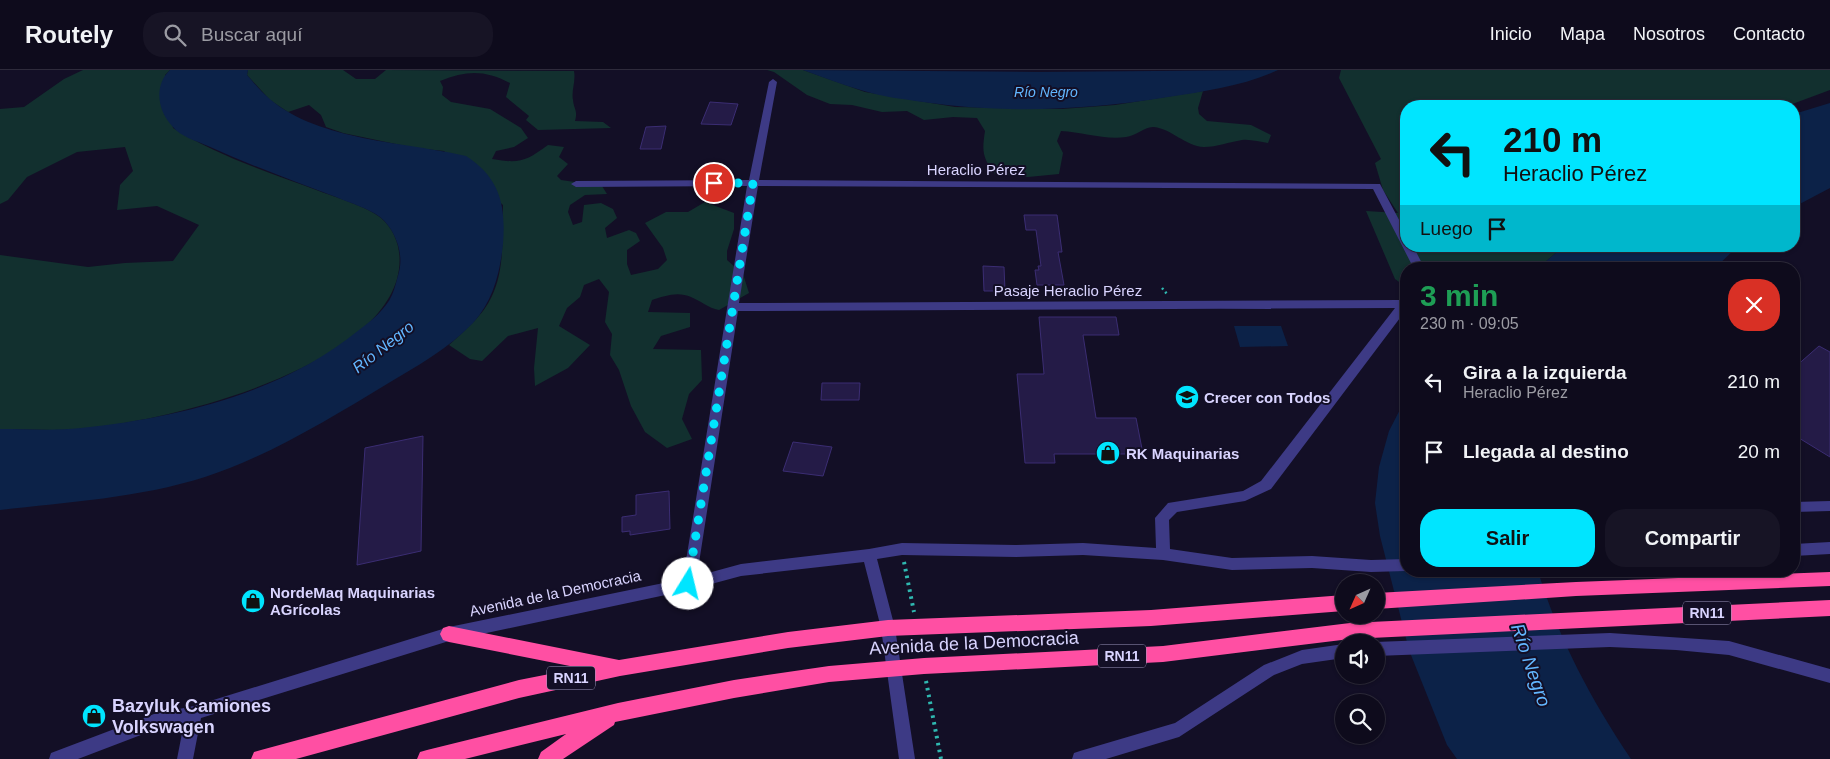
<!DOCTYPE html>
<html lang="es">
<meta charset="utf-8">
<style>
:root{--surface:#0e0b1c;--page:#171425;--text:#f1f3f6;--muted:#9b9ba3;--line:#2e2b3b;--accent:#00e5ff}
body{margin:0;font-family:Arial,sans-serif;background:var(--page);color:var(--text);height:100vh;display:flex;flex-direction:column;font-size:19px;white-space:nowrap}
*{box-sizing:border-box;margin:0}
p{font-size:16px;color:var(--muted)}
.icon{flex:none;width:28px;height:28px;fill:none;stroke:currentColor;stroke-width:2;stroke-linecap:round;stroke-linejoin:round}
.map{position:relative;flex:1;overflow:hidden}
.panel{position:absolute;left:1400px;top:192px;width:400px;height:315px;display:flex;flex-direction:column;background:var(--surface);border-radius:20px;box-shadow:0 1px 4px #0004,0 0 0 1px var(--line)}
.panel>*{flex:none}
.guide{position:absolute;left:1400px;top:30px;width:400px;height:152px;border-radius:20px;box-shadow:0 1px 4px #0004,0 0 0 1px var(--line);background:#00e5ff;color:#111;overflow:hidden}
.needle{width:32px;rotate:225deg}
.fabs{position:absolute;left:1335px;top:504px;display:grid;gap:10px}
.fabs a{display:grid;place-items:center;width:50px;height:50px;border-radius:50%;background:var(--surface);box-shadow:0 1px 4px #0004,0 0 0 1px var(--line);font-size:25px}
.pin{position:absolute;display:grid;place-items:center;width:42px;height:42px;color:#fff;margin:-21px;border:2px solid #fff;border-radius:50%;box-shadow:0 1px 5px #0007}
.me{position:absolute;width:55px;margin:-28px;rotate:9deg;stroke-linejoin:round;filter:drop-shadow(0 0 4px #0008)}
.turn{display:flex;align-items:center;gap:18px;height:105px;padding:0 20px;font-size:22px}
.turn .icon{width:65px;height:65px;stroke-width:2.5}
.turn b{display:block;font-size:35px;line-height:42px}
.then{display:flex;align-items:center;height:48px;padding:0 20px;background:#0003;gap:10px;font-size:19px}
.round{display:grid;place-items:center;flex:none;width:52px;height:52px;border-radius:20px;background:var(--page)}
.headline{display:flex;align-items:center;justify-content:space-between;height:85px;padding:0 20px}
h1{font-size:30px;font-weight:600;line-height:38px;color:#1e9e55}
.primary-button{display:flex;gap:10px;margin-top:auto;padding:10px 20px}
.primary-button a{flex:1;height:58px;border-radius:20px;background:var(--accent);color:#111;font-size:20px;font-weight:600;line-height:58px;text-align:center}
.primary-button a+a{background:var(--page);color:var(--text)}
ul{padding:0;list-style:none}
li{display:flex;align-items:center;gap:15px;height:70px;padding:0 20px}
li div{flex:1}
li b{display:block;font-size:19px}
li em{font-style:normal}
header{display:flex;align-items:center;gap:30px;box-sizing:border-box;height:70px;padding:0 25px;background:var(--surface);border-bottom:1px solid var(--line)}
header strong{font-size:24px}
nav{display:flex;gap:28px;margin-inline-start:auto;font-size:18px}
.search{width:350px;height:45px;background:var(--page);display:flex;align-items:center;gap:12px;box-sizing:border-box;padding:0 18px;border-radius:20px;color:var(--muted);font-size:19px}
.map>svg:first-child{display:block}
.green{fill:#12302f}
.water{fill:#0c2248}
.building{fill:#241b47;stroke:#3b2d73}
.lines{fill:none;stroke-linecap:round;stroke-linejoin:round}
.path-far1{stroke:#2fb8b0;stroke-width:2.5;stroke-dasharray:2 3;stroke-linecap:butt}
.path{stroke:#2fb8b0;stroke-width:4;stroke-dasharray:2.5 4.5;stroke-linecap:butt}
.minor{fill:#3d3a85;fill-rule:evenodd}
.highway{fill:#ff4fa3;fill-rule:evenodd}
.route{stroke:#00e5ff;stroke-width:9;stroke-dasharray:0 16.2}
.labels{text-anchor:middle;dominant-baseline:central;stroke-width:4;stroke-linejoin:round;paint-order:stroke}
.far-water-label{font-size:14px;font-style:italic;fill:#62b6ff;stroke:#130f26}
.shield{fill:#130f26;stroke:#9e99be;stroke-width:1}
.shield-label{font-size:14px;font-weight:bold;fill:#d9d4ff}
.street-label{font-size:15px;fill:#d9d4ff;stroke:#130f26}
.poi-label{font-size:15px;font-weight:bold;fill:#d9d4ff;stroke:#130f26;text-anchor:start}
.water-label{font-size:16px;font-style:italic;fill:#62b6ff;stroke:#130f26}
.near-street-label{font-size:18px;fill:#d9d4ff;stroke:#130f26}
.near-poi-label{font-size:18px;font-weight:bold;fill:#d9d4ff;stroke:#130f26;text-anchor:start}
.near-water-label{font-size:19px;font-style:italic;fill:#62b6ff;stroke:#130f26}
</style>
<header>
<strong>Routely</strong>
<div class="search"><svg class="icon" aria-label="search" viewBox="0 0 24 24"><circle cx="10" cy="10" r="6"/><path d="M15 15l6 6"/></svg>Buscar aquí</div>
<nav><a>Inicio</a><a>Mapa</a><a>Nosotros</a><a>Contacto</a></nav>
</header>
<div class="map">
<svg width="1830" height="689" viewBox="0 0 1830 689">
<rect width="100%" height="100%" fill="#130f26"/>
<g class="green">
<path d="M 83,0 L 170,0 L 165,5 L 173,58 C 218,86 270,103 319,121 C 335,127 368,137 381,148 C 399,164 403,187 397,209 C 370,302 164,352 79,359 C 53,361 26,359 0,359 L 0,185 L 88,197 L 125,193 L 173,191 L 199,155 L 157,136 L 117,140 L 120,115 L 133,101 L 125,77 L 77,82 L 27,107 L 8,130 L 0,134 L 0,39 L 24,37 L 64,9 Z"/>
<path d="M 248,0 L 343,0 L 356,9 L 375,9 L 386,0 L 574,1 C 576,11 571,21 573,30 C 574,40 578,40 575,51 L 603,52 L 611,58 L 538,60 L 526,50 L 529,46 L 506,27 L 510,13 C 485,0 467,0 440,11 L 443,17 L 442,25 L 451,32 L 490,39 L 521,58 L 528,68 L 514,77 L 496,81 L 492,89 C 520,94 526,91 548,75 L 564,77 L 559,87 L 568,94 L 557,106 L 561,110 L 602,116 L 607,124 L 585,125 L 570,135 L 568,142 L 573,155 L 582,152 L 584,135 L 601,133 L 613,139 L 617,148 L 605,158 L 607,168 L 629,160 L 636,163 L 640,171 L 627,180 L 627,194 L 631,205 L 658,199 L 667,190 L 663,178 L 645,153 L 666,142 L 688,142 L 705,132 L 734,143 L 734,159 L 727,181 L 727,190 L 743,204 L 749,223 L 719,240 C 708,238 701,231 691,227 C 678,221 664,226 652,230 L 648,242 L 690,243 L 690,257 L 661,266 L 653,279 L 701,280 L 702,310 L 689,324 L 682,349 L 692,369 L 667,378 L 645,362 L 631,336 L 619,300 L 610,285 L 612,264 L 605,252 L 609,222 L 599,209 L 584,215 L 580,227 L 567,238 L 559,256 L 590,275 L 568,298 L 535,316 L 534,298 L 538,258 L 508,266 L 482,291 L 470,289 L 449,275 C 464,261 483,246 492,226 C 505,199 502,165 503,135 L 444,81 L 415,78 L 343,63 L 326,57 L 321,45 L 309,35 L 288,42 L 270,30 L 247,5 Z"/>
<path d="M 767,0 L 803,0 L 865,22 L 955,37 L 1062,39 L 1115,35 L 1203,21 L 1198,38 L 1199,44 L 1207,51 L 1251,55 L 1271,65 L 1268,73 C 1260,72 1250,69 1242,70 C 1229,72 1217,77 1204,77 C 1185,76 1172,59 1154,57 C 1145,56 1136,66 1126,67 C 1104,70 1083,62 1061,61 L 1057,71 L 1063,83 L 1059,104 L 1028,107 L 995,104 C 982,87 982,81 985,61 L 977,48 L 953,47 L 924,50 L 907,41 L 882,42 L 852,35 L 830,34 L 807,25 L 774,2 Z"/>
<path d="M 1341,0 L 1830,0 L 1830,20 L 1787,36 L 1406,36 L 1406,176 L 1564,176 L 1537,199 L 1406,199 L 1406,217 L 1395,209 L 1366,141 L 1398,143 L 1383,120 L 1375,93 L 1381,89 L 1339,8 Z"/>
</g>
<g class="water">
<path d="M 170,0 L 248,0 L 247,5 C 254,13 262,23 271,30 C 320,71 406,72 466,86 C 500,108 506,135 503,174 C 500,203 493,231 473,253 C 448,279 417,296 387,314 C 331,348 267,387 205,407 C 139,428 68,432 0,440 L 0,359 C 27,359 55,361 81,358 C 178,348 282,323 359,260 C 371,251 386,239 392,225 C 395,218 397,209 399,202 C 404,183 395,159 380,147 C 368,138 350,133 336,127 C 293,111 250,95 208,76 C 197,71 181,67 173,57 C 158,42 153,16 170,0 Z"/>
<path d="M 803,0 L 1038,2 L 1278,0 C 1243,16 1205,21 1168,27 C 1087,40 1005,44 923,32 C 903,29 883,27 864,21 C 843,15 823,7 803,0 Z"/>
<path d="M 1830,33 L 1830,118 L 1794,137 L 1794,44 Z"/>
<path d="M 1564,176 L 1738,176 L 1714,199 L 1537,199 Z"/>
<path d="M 1234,256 L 1281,256 L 1288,276 L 1240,277 Z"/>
<path d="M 1406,328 L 1406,501 L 1538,501 C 1558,568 1592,631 1631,689 L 1457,689 L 1447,675 L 1409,580 L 1380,466 L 1375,433 L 1379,397 L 1389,361 Z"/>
</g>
<g class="building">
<path d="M 710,32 L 738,34 L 731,55 L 701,54 Z"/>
<path d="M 666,56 L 661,79 L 640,79 L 646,57 Z"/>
<path d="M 1024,145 L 1057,145 L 1062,182 L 1058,182 L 1064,215 L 1037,215 L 1035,200 L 1039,200 L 1038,196 L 1041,196 L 1036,160 L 1026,160 Z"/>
<path d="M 983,196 L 1004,197 L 1005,221 L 984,221 Z"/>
<path d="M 1039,247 L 1116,247 L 1119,265 L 1083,265 L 1096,348 L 1136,348 L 1143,384 L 1054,384 L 1055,393 L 1025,393 L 1017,304 L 1044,304 Z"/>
<path d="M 1819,276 L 1830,282 L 1830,387 L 1794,365 L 1794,298 Z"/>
<path d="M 822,313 L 860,313 L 859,330 L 821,330 Z"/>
<path d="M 423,366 L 421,481 L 357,495 L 365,378 Z"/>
<path d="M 793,372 L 832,377 L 823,406 L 783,401 Z"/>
<path d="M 669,421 L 670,459 L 630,465 L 630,461 L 622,462 L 622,447 L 636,445 L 636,425 Z"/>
</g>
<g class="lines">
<path class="path-far1" d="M 1162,218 L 1167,224"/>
<g class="path">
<path d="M 904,492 L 914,542"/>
<path d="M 926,611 L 941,689"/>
</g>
<g class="minor">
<path d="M 773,9 L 777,12 L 759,110 L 1380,114 L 1406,163 L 1406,176 L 1413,176 L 1425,199 L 1414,199 L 1373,119 L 758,116 L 739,233 L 1401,230 L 1406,228 L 1406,240 L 1271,419 L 1245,431 L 1177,442 L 1169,450 L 1170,479 L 1232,488 L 1312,486 L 1371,490 L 1406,489 L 1406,501 L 1371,502 L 1312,498 L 1232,500 L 1163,490 L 1083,485 L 1016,487 L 902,485 L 877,489 L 895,558 L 915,689 L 899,689 L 881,558 L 864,492 L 741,506 L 689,520 L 449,571 L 201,648 L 193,689 L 177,689 L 184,653 L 154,660 L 78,689 L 49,689 L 51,683 L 154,644 L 194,636 L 449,557 L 683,509 L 747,116 L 576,117 L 571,114 L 576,111 L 749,110 L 769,12 ZM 1395,238 L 1261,411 L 1243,421 L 1168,433 L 1155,448 L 1156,478 L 1083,473 L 1016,475 L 902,473 L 869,479 L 741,494 L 697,506 L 738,241 Z"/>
<path d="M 1830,431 L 1830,441 L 1794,442 L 1794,432 Z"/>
<path d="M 1830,472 L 1830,484 L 1794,486 L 1794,474 Z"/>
<path d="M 1610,563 L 1729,571 L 1830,599 L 1830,613 L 1729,585 L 1676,580 L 1610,577 L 1376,586 L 1375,572 Z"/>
<path d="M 1344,574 L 1344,588 L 1302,594 L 1274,605 L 1179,667 L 1106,689 L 1072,689 L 1074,683 L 1080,681 L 1175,653 L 1264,595 L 1302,580 Z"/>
</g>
<g class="highway">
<path d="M 1830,502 L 1830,516 L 1576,526 L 1376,539 L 1376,523 L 1576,512 Z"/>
<path d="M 1344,525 L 1344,541 L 1151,556 L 888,566 L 788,578 L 620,606 L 519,628 L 296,689 L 251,689 L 254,682 L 261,680 L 519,610 L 580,598 L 449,572 L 443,570 L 440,564 L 443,558 L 449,556 L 619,590 L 788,562 L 888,550 L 1151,540 Z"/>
<path d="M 1830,530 L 1830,546 L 1350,569 L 1163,592 L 924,604 L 829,612 L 734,628 L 615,652 L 614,655 L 563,689 L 538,689 L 541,682 L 566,664 L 465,689 L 417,689 L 420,682 L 427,680 L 618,633 L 734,610 L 829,596 L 924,588 L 1163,576 L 1350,553 Z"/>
</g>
</g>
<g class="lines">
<path class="route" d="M 688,514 L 753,113 L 714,113"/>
</g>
<defs>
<g id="school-disc" transform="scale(1.25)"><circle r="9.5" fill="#00e5ff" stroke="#130f26"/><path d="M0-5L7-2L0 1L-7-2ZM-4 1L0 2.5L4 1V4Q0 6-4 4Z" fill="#111"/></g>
<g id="shop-disc" transform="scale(1.25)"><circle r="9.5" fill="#00e5ff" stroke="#130f26"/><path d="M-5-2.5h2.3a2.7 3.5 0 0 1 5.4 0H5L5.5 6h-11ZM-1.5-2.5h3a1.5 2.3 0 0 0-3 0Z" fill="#111"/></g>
</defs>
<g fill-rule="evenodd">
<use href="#school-disc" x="1187" y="327"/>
<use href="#shop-disc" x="1108" y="383"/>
<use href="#shop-disc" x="253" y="531"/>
<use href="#shop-disc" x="94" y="646"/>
</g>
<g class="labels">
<g class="far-water-label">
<text x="1046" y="22">Río Negro</text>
</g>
<g class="shield">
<rect x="1683" y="531.5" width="48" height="23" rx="4"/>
<rect x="1098" y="574.5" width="48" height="23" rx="4"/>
<rect x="547" y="596.5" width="48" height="23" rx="4"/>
</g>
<g class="shield-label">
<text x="1707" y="543">RN11</text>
<text x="1122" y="586">RN11</text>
<text x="571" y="608">RN11</text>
</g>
<g class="street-label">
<text x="976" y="99">Heraclio Pérez</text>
<text x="1068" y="220">Pasaje Heraclio Pérez</text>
<text transform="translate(555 523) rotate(-12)">Avenida de la Democracia</text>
</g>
<g class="poi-label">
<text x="1204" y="327">Crecer con Todos</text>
<text x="1126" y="383">RK Maquinarias</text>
<text x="270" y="522">NordeMaq Maquinarias<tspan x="270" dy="17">AGrícolas</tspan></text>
</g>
<g class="water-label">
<text transform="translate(383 277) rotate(-38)">Río Negro</text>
</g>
<g class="near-street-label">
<text transform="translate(974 573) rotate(-3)">Avenida de la Democracia</text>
</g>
<g class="near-poi-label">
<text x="112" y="636">Bazyluk Camiones<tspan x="112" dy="21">Volkswagen</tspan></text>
</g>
<g class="near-water-label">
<text transform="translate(1531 595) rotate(71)">Río Negro</text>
</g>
</g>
</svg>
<div class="fabs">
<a><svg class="needle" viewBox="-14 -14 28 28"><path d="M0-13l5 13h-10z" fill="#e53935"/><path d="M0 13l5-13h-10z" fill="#9b9ba3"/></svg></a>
<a><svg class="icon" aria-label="sound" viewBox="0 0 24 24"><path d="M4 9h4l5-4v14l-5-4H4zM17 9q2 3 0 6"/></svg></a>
<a><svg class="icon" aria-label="search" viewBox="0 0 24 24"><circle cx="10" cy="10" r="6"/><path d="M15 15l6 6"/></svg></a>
</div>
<div class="pin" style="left:714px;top:113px;background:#d93025"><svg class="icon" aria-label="arrive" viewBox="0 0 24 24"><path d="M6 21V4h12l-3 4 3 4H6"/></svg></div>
<svg class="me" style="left:688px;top:514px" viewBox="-20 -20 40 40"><circle r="19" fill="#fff"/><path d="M0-13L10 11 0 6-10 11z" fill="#00e5ff"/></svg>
<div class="guide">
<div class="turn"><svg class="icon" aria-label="left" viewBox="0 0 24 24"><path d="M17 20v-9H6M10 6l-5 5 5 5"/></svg><div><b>210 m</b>Heraclio Pérez</div></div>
<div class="then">Luego<svg class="icon" aria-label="arrive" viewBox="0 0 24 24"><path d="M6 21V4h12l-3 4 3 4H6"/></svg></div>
</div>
<section class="panel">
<div class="headline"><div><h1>3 min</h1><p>230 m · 09:05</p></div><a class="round" style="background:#d93025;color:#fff"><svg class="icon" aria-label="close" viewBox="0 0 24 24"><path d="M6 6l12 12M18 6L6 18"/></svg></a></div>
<ul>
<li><svg class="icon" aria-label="left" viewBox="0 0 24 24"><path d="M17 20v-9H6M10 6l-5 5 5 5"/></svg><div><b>Gira a la izquierda</b><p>Heraclio Pérez</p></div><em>210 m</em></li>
<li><svg class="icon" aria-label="arrive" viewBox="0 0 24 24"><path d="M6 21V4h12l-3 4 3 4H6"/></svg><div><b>Llegada al destino</b></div><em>20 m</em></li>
</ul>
<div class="primary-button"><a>Salir</a><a>Compartir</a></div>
</section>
</div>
